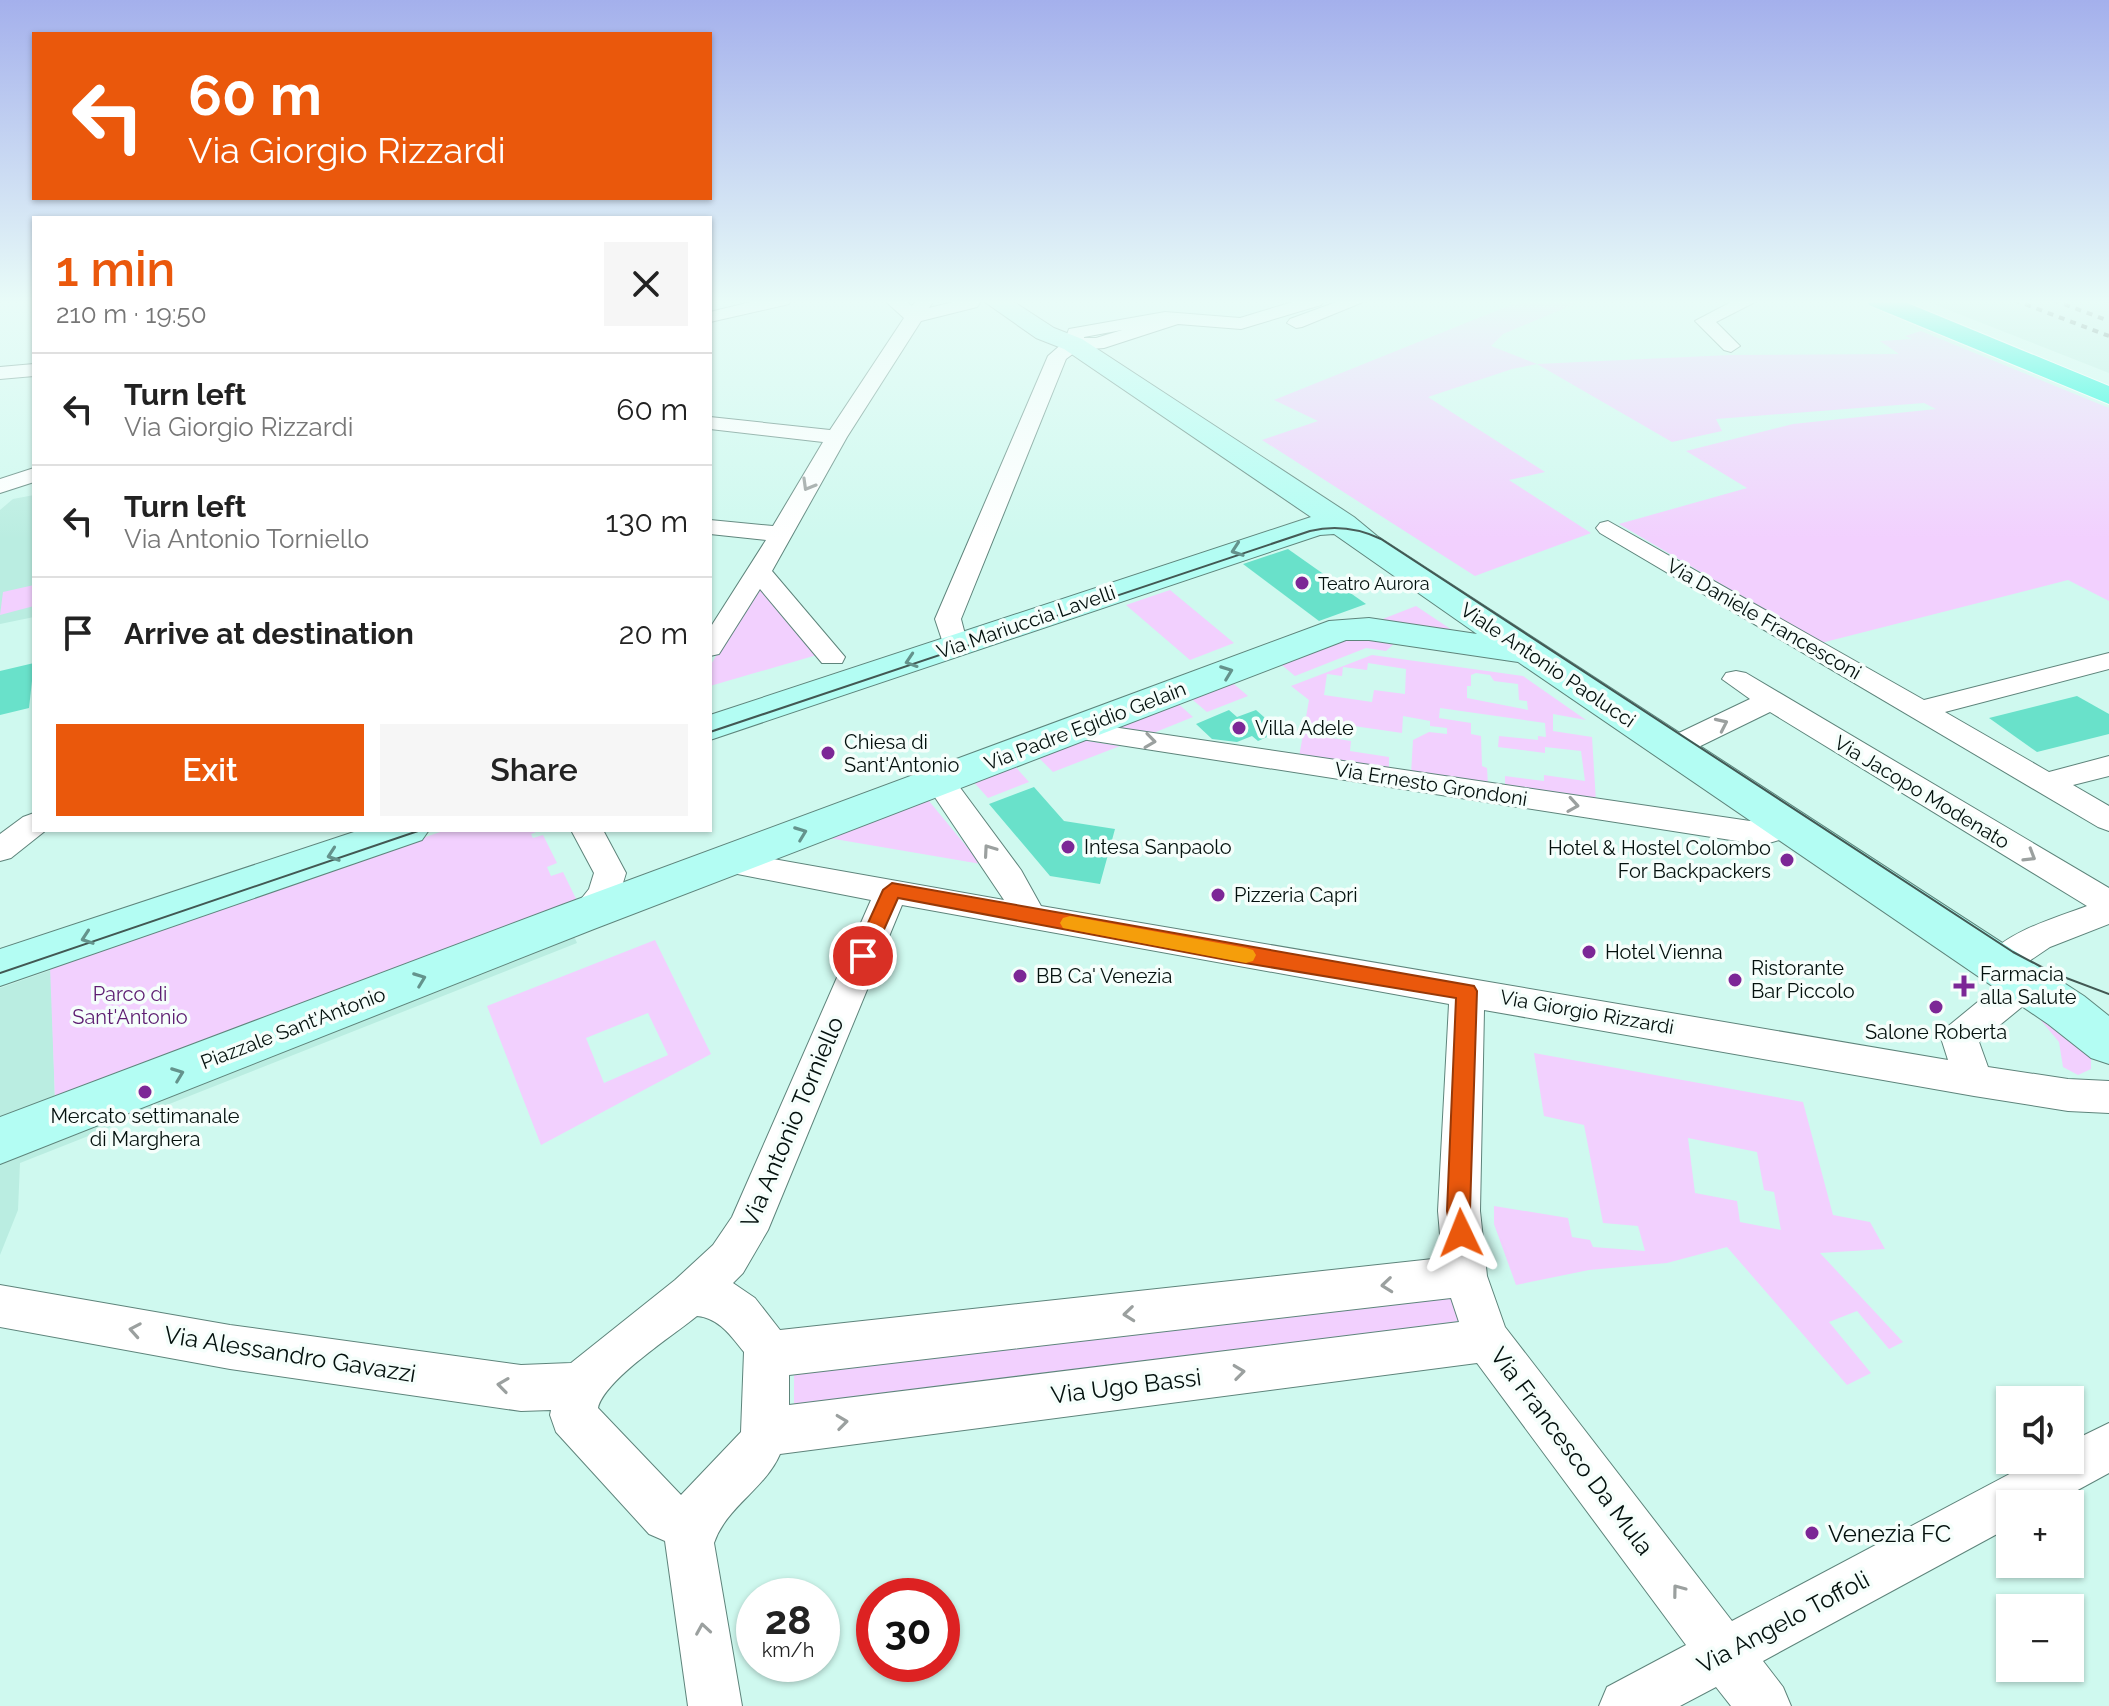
<!DOCTYPE html>
<meta charset="utf-8">
<style>
:root{--surface:#fff;--page:#f6f6f6;--text:#222;--muted:#767676;--line:#e0e0e0;--accent:#ea580c}
body{margin:0;font-family:Raleway,sans-serif;background:var(--page);color:var(--text);height:100vh;display:flex;flex-direction:column;font-size:30px;white-space:nowrap}
*{box-sizing:border-box;margin:0}
p{font-size:26px;color:var(--muted)}
.icon{flex:none;width:44px;height:44px;fill:none;stroke:currentColor;stroke-width:2;stroke-linecap:round;stroke-linejoin:round}
.map{position:relative;flex:1;overflow:hidden}
.sheet{position:absolute;left:32px;top:216px;width:680px;height:616px;display:flex;flex-direction:column;background:var(--surface);border-radius:0px;box-shadow:0 2px 6px #0004}
.sheet>*{flex:none}
.banner{position:absolute;left:32px;top:32px;width:680px;height:168px;border-radius:0px;box-shadow:0 2px 6px #0004;background:#ea580c;color:#fff;overflow:hidden}
.fabs{position:absolute;left:1996px;top:1386px;display:grid;gap:16px}
.fabs a{display:grid;place-items:center;width:88px;height:88px;border-radius:0px;background:var(--surface);box-shadow:0 2px 6px #0004;font-size:40px}
.speed{position:absolute;left:736px;top:1578px;display:flex;gap:16px;font-size:40px;font-weight:700;text-align:center}
.speed>*{display:grid;place-content:center;width:104px;height:104px;border-radius:50%;background:var(--surface);box-shadow:0 2px 6px #0004;line-height:1}
.speed small{font-size:20px;font-weight:400}
.speed .limit{border:12px solid #d22;background:#fff;color:#111}
.pin{position:absolute;display:grid;place-items:center;width:68px;height:68px;color:#fff;margin:-34px;border:4px solid #fff;border-radius:50%;box-shadow:0 2px 8px #0007}
.me{position:absolute;width:88px;margin:-44px;rotate:358deg;stroke-linejoin:round;filter:drop-shadow(0 0 6px #0008)}
.turn{display:flex;align-items:center;gap:28px;height:168px;padding:0 24px;font-size:36px}
.turn .icon{width:104px;height:104px;stroke-width:2.5}
.turn b{display:block;font-size:56px;line-height:68px}
.round{display:grid;place-items:center;flex:none;width:84px;height:84px;border-radius:0px;background:var(--page)}
.head{display:flex;align-items:center;justify-content:space-between;height:136px;padding:0 24px}
h1{font-size:48px;font-weight:600;line-height:60px;color:var(--accent)}
.primary-button{display:flex;gap:16px;margin-top:auto;padding:16px 24px}
.primary-button a{flex:1;height:92px;border-radius:0px;background:var(--accent);color:#fff;font-size:32px;font-weight:600;line-height:92px;text-align:center}
.primary-button a+a{background:var(--page);color:var(--text)}
ul{padding:0;list-style:none}
li{display:flex;align-items:center;gap:24px;height:112px;padding:0 24px;border-top:2px solid var(--line)}
li div{flex:1}
li b{display:block;font-size:30px}
li em{font-style:normal}
.map>svg:first-child{display:block}
.built{fill:#baede1}
.green{fill:#f2d0fe;fill-rule:evenodd}
.building{fill:#69e1ca}
.lines{fill:none;stroke-linecap:round;stroke-linejoin:round}
.street-casing{stroke:#5e847b;stroke-width:2}
.secondary-casing{stroke:#5e847b;stroke-width:2}
.highway-casing{stroke:#fff;stroke-width:2}
.street{fill:#fff;fill-rule:evenodd}
.secondary{fill:#b3fdf3;fill-rule:evenodd}
.highway{fill:#02f8d8;fill-rule:evenodd}
.tram{stroke:#425853;stroke-width:2}
.rail{stroke:#425853;stroke-width:4;stroke-dasharray:6 6;stroke-linecap:butt}
.oneway{stroke:#9ba09f}
.oneway2{stroke:#64938c}
.route{fill:#ea580c;stroke:#983908;stroke-width:2}
.slow{fill:#f59e0b}
.poi-dot{fill:#7c2796;stroke:#f5fefb;stroke-width:3}
.labels{text-anchor:middle;dominant-baseline:central;stroke-width:7;stroke-linejoin:round;paint-order:stroke}
.far-poi-label{font-size:18px;fill:#04110e;stroke:#f5fefb;text-anchor:start}
.street-label{font-size:20px;fill:#04110e;stroke:#f5fefb}
.poi-label{font-size:20px;fill:#04110e;stroke:#f5fefb;text-anchor:start}
.park-label{font-size:20px;fill:#5d1d71;stroke:#f5fefb}
.near-street-label{font-size:24px;fill:#04110e;stroke:#f5fefb}
.near-poi-label{font-size:24px;fill:#04110e;stroke:#f5fefb;text-anchor:start}
</style>
<div class="map">
<svg width="2109" height="1706" viewBox="0 0 2109 1706">
<rect width="100%" height="100%" fill="#cff9ef"/>
<g class="built">
<path d="M 1923,300 L 2109,300 L 2109,373 Z"/>
<path d="M 34,495 L 34,617 L 0,624 L 0,510 L 13,499 Z"/>
<path d="M 565,915 L 577,943 L 20,1163 L 18,1210 L 0,1255 L 0,988 L 51,970 L 55,1104 Z"/>
</g>
<g class="green">
<path d="M 1523,300 L 1584,300 L 1503,334 L 1491,346 L 1537,364 L 1730,355 L 1899,354 L 1880,341 L 1912,339 L 1905,336 L 1921,331 L 2109,408 L 2109,601 L 2068,580 L 1821,643 L 1619,524 L 1747,488 L 1686,451 L 1793,424 L 1936,409 L 1924,403 L 1716,419 L 1722,431 L 1672,442 L 1537,364 L 1512,369 L 1428,397 L 1545,472 L 1509,480 L 1591,533 L 1475,576 L 1262,440 L 1318,421 L 1274,400 Z"/>
<path d="M 34,585 L 34,606 L 0,615 L 3,592 Z"/>
<path d="M 759,585 L 817,655 L 710,686 L 710,666 Z"/>
<path d="M 1170,590 L 1234,643 L 1190,660 L 1126,605 Z"/>
<path d="M 1416,606 L 1461,636 L 1375,622 Z"/>
<path d="M 1352,633 L 1399,639 L 1386,651 L 1366,648 L 1295,676 L 1277,661 Z"/>
<path d="M 1372,655 L 1523,676 L 1586,720 L 1553,714 L 1553,731 L 1592,737 L 1596,802 L 1505,788 L 1505,776 L 1544,781 L 1544,775 L 1585,781 L 1581,751 L 1545,747 L 1545,753 L 1498,747 L 1499,736 L 1538,740 L 1538,736 L 1546,737 L 1545,723 L 1440,708 L 1439,718 L 1471,723 L 1471,734 L 1481,736 L 1482,766 L 1487,768 L 1488,785 L 1411,774 L 1413,740 L 1429,732 L 1447,734 L 1447,728 L 1430,726 L 1430,721 L 1403,716 L 1402,733 L 1347,725 L 1345,730 L 1332,728 L 1331,738 L 1351,741 L 1350,751 L 1389,757 L 1389,771 L 1299,757 L 1309,700 L 1291,686 ZM 1368,663 L 1406,669 L 1405,694 L 1374,690 L 1372,702 L 1324,695 L 1327,674 L 1342,676 L 1343,667 L 1367,670 ZM 1476,673 L 1490,675 L 1494,681 L 1518,684 L 1519,700 L 1527,701 L 1528,710 L 1467,698 L 1467,686 L 1471,686 L 1471,675 Z"/>
<path d="M 1228,679 L 1248,696 L 1207,712 L 1187,695 Z"/>
<path d="M 1174,700 L 1193,717 L 1146,736 L 1109,726 Z"/>
<path d="M 1074,739 L 1120,746 L 1053,772 L 1035,754 Z"/>
<path d="M 1012,763 L 1029,782 L 988,798 L 971,779 Z"/>
<path d="M 924,795 L 981,864 L 817,836 Z"/>
<path d="M 446,830 L 541,830 L 531,834 L 533,838 L 543,835 L 557,863 L 547,867 L 551,876 L 563,872 L 579,905 L 55,1100 L 50,966 Z"/>
<path d="M 655,940 L 711,1054 L 541,1145 L 487,1006 ZM 648,1013 L 668,1055 L 604,1083 L 586,1038 Z"/>
<path d="M 2039,1018 L 2091,1055 L 2091,1069 L 2078,1075 L 2063,1067 L 2059,1042 Z"/>
<path d="M 1534,1053 L 1803,1102 L 1833,1215 L 1870,1222 L 1885,1249 L 1820,1253 L 1903,1342 L 1889,1349 L 1857,1311 L 1829,1322 L 1871,1373 L 1847,1385 L 1727,1247 L 1667,1263 L 1589,1270 L 1516,1285 L 1494,1224 L 1494,1206 L 1568,1218 L 1572,1237 L 1590,1240 L 1593,1247 L 1645,1251 L 1638,1226 L 1603,1223 L 1584,1125 L 1544,1116 ZM 1688,1138 L 1757,1152 L 1764,1190 L 1774,1192 L 1781,1230 L 1740,1222 L 1737,1201 L 1695,1193 Z"/>
<path d="M 1456,1290 L 1468,1320 L 794,1408 L 794,1374 Z"/>
</g>
<g class="building">
<path d="M 1288,549 L 1366,604 L 1319,621 L 1243,564 Z"/>
<path d="M 34,663 L 29,708 L 0,715 L 0,671 Z"/>
<path d="M 2077,696 L 2109,714 L 2109,734 L 2037,752 L 1989,718 Z"/>
<path d="M 1229,710 L 1237,717 L 1256,710 L 1280,731 L 1258,741 L 1252,736 L 1237,742 L 1212,739 L 1196,724 Z"/>
<path d="M 1034,787 L 1064,821 L 1115,829 L 1100,884 L 1050,876 L 989,804 Z"/>
</g>
<g class="lines">
<g class="street-casing">
<g id="street">
<path d="M 759,300 L 792,300 L 789,304 L 710,322 L 710,312 Z"/>
<path d="M 884,300 L 904,300 L 912,306 L 916,300 L 934,300 L 929,308 L 961,300 L 978,300 L 980,303 L 977,307 L 921,321 L 847,437 L 772,571 L 845,657 L 842,663 L 822,663 L 760,589 L 719,654 L 710,656 L 710,628 L 766,540 L 710,534 L 710,520 L 773,526 L 823,442 L 710,429 L 710,417 L 830,430 L 904,318 Z"/>
<path d="M 1299,300 L 1324,301 L 1321,305 L 1241,329 L 1178,324 L 1104,348 L 1078,350 L 1066,359 L 961,619 L 968,646 L 964,652 L 946,652 L 935,619 L 1048,356 L 1064,342 L 1069,329 L 1165,312 L 1240,318 ZM 1122,330 L 1096,338 L 1084,338 L 1084,337 Z"/>
<path d="M 1342,300 L 1368,300 L 1302,327 L 1296,328 L 1287,323 L 1290,319 Z"/>
<path d="M 1735,300 L 1759,300 L 1716,322 L 1740,346 L 1731,352 L 1724,350 L 1695,321 Z"/>
<path d="M 34,364 L 34,376 L 0,379 L 0,367 Z"/>
<path d="M 34,468 L 34,482 L 0,493 L 0,479 Z"/>
<path d="M 1608,521 L 1924,700 L 2109,653 L 2109,669 L 1945,712 L 2049,772 L 2109,756 L 2109,776 L 2073,785 L 2109,806 L 2109,831 L 2098,827 L 1600,533 L 1596,528 L 1600,523 Z"/>
<path d="M 1736,671 L 1746,673 L 2109,888 L 2109,924 L 2050,947 L 2010,974 L 1998,978 L 1986,974 L 1981,965 C 1998,934 2055,918 2087,906 L 1770,712 L 1682,755 L 1672,757 L 1662,755 L 1657,748 L 1662,741 L 1750,699 L 1722,679 L 1726,673 Z"/>
<path d="M 1072,721 L 1750,821 C 1767,821 1784,814 1800,818 L 1805,826 L 1800,834 L 1769,843 L 1750,843 L 1062,736 L 1058,730 L 1062,724 Z"/>
<path d="M 939,771 L 950,774 L 1021,870 L 1041,906 L 1948,1060 L 1941,1038 L 1946,1028 L 2013,973 L 2026,969 L 2039,973 L 2044,983 L 2039,993 L 1979,1042 L 1988,1067 L 2068,1079 L 2109,1081 L 2109,1113 L 2068,1111 L 1974,1096 L 1484,1010 L 1480,1211 L 1487,1276 L 1505,1327 L 1732,1621 L 2036,1460 L 2070,1460 L 2070,1442 L 2109,1423 L 2109,1473 L 2052,1504 L 2010,1504 L 2010,1527 L 1763,1661 L 1783,1687 L 1791,1706 L 1731,1706 L 1716,1687 L 1680,1706 L 1599,1706 L 1607,1687 L 1686,1645 L 1477,1363 L 780,1454 C 765,1489 726,1507 714,1543 L 742,1706 L 688,1706 L 665,1541 L 649,1534 L 556,1432 L 550,1415 L 551,1410 L 521,1411 L 230,1369 L 0,1327 L 0,1285 L 230,1325 L 521,1365 L 571,1363 L 675,1280 L 713,1245 L 732,1217 L 871,900 L 717,870 L 712,862 L 717,854 L 728,851 L 1004,900 L 924,781 L 928,774 ZM 902,905 L 1449,1004 L 1438,1211 L 1442,1258 L 780,1330 L 755,1298 L 733,1283 L 743,1273 L 768,1230 ZM 1451,1298 L 1459,1322 L 789,1405 L 789,1375 ZM 697,1316 C 719,1318 731,1336 744,1352 L 741,1432 L 681,1495 L 598,1408 C 604,1380 674,1335 697,1316 Z"/>
<path d="M 34,813 L 34,830 L 45,831 L 11,858 L 0,861 L 0,834 L 23,817 Z"/>
<path d="M 571,830 L 603,830 L 626,873 C 619,898 605,932 574,923 L 569,914 L 589,889 L 594,873 Z"/>
</g>
</g>
<g class="secondary-casing">
<g id="secondary">
<path d="M 982,300 L 1011,300 L 1054,328 L 1082,339 L 1354,517 L 1377,536 L 2084,996 L 2109,1016 L 2109,1064 L 2091,1058 L 2048,1024 L 1518,662 L 1369,640 L 1346,640 L 594,929 L 0,1164 L 0,1117 L 562,905 L 1329,621 L 1369,618 L 1477,634 L 1334,534 L 1320,535 L 710,740 L 710,715 L 1311,517 L 1064,349 L 1036,338 Z"/>
<path d="M 360,830 L 429,830 L 422,840 L 0,986 L 0,949 Z"/>
</g>
</g>
<g class="highway-casing">
<path id="highway" d="M 1866,300 L 1900,300 L 2109,386 L 2109,404 L 1869,305 Z"/>
</g>
<use href="#street" class="street"/>
<use href="#secondary" class="secondary"/>
<use href="#highway" class="highway"/>
<g class="tram">
<path d="M 710,732 L 1310,531 C 1335,525 1358,528 1381,539 L 2013,952 L 2053,973 L 2109,994"/>
<path d="M 0,973 L 421,830"/>
</g>
<g class="rail">
<path d="M 2014,300 L 2109,336"/>
<path d="M 2053,300 L 2109,321"/>
<path d="M 2106,300 L 2109,301"/>
</g>
</g>
<defs><path id="oneway-chevron" d="M-2-3.5L2.5 0L-2 3.5" fill="none" stroke-width="1.6" stroke-linecap="round" stroke-linejoin="round" transform="scale(2)"/></defs>
<g class="oneway">
<use href="#oneway-chevron" transform="translate(808 485) rotate(120)"/>
<use href="#oneway-chevron" transform="translate(1722 724) rotate(-25)"/>
<use href="#oneway-chevron" transform="translate(1150 741) rotate(8)"/>
<use href="#oneway-chevron" transform="translate(1573 805) rotate(9)"/>
<use href="#oneway-chevron" transform="translate(989 850) rotate(-125)"/>
<use href="#oneway-chevron" transform="translate(2030 856) rotate(31)"/>
<use href="#oneway-chevron" transform="translate(1387 1285) rotate(174)"/>
<use href="#oneway-chevron" transform="translate(1129 1314) rotate(174)"/>
<use href="#oneway-chevron" transform="translate(135 1330) rotate(-170)"/>
<use href="#oneway-chevron" transform="translate(1239 1372) rotate(-7)"/>
<use href="#oneway-chevron" transform="translate(503 1385) rotate(-172)"/>
<use href="#oneway-chevron" transform="translate(842 1422) rotate(-7)"/>
<use href="#oneway-chevron" transform="translate(1678 1590) rotate(-127)"/>
<use href="#oneway-chevron" transform="translate(703 1629) rotate(-99)"/>
</g>
<g class="oneway2">
<use href="#oneway-chevron" transform="translate(1237 550) rotate(161)"/>
<use href="#oneway-chevron" transform="translate(911 661) rotate(162)"/>
<use href="#oneway-chevron" transform="translate(1227 672) rotate(-21)"/>
<use href="#oneway-chevron" transform="translate(801 833) rotate(-21)"/>
<use href="#oneway-chevron" transform="translate(333 855) rotate(161)"/>
<use href="#oneway-chevron" transform="translate(87 938) rotate(161)"/>
<use href="#oneway-chevron" transform="translate(420 979) rotate(-21)"/>
<use href="#oneway-chevron" transform="translate(178 1074) rotate(-21)"/>
</g>
<linearGradient id="sky" x2="0" y2="1"><stop stop-color="#a4b0ec"/><stop offset="0.56" stop-color="#e9fcf8"/><stop offset="1" stop-color="#e9fcf8" stop-opacity="0"/></linearGradient>
<rect width="2109" height="539" fill="url(#sky)"/>
<path class="route" d="M 892,883 L 1474,986 L 1477,991 L 1470,1211 L 1473,1233 L 1469,1240 L 1461,1243 L 1452,1240 L 1447,1211 L 1456,998 L 1227,960 L 898,898 L 870,961 L 856,961 L 853,956 L 883,890 Z"/>
<path class="slow" d="M 1070,916 L 1246,948 L 1253,950 L 1256,955 L 1253,961 L 1246,963 L 1063,928 L 1060,923 L 1063,918 Z"/>
<g class="poi-dot">
<circle cx="1302" cy="583" r="8"/>
<circle cx="1239" cy="728" r="8"/>
<circle cx="828" cy="753" r="8"/>
<circle cx="1068" cy="847" r="8"/>
<circle cx="1787" cy="860" r="8"/>
<circle cx="1218" cy="895" r="8"/>
<circle cx="1589" cy="952" r="8"/>
<circle cx="1020" cy="976" r="8"/>
<circle cx="1735" cy="980" r="8"/>
<path d="M1960 974h8v8h8v8h-8v8h-8v-8h-8v-8h8z"/>
<circle cx="1936" cy="1007" r="8"/>
<circle cx="145" cy="1092" r="8"/>
<circle cx="1812" cy="1533" r="8"/>
</g>
<g class="labels">
<g class="far-poi-label">
<text x="1318" y="583">Teatro Aurora</text>
</g>
<g class="street-label">
<text transform="translate(1764 619) rotate(30)">Via Daniele Francesconi</text>
<text transform="translate(1026 622) rotate(-19)">Via Mariuccia Lavelli</text>
<text transform="translate(1548 665) rotate(34)">Viale Antonio Paolucci</text>
<text transform="translate(1085 726) rotate(-21)">Via Padre Egidio Gelain</text>
<text transform="translate(1431 784) rotate(9)">Via Ernesto Grondoni</text>
<text transform="translate(1922 792) rotate(31)">Via Jacopo Modenato</text>
<text transform="translate(1587 1012) rotate(10)">Via Giorgio Rizzardi</text>
<text transform="translate(293 1028) rotate(-21)">Piazzale Sant'Antonio</text>
</g>
<g class="poi-label">
<text x="1255" y="728">Villa Adele</text>
<text x="844" y="742">Chiesa di<tspan x="844" dy="23">Sant'Antonio</tspan></text>
<text x="1084" y="847">Intesa Sanpaolo</text>
<text x="1771" y="848" text-anchor="end">Hotel &amp; Hostel Colombo<tspan x="1771" dy="23">For Backpackers</tspan></text>
<text x="1234" y="895">Pizzeria Capri</text>
<text x="1605" y="952">Hotel Vienna</text>
<text x="1751" y="968">Ristorante<tspan x="1751" dy="23">Bar Piccolo</tspan></text>
<text x="1980" y="974">Farmacia<tspan x="1980" dy="23">alla Salute</tspan></text>
<text x="1036" y="976">BB Ca' Venezia</text>
<text x="1936" y="1032" text-anchor="middle">Salone Roberta</text>
<text x="145" y="1116" text-anchor="middle">Mercato settimanale<tspan x="145" dy="23">di Marghera</tspan></text>
</g>
<g class="park-label">
<text x="130" y="994">Parco di<tspan x="130" dy="23">Sant'Antonio</tspan></text>
</g>
<g class="near-street-label">
<text transform="translate(792 1122) rotate(-67)">Via Antonio Torniello</text>
<text transform="translate(290 1354) rotate(9)">Via Alessandro Gavazzi</text>
<text transform="translate(1126 1386) rotate(-7)">Via Ugo Bassi</text>
<text transform="translate(1572 1451) rotate(53)">Via Francesco Da Mula</text>
<text transform="translate(1783 1622) rotate(-28)">Via Angelo Toffoli</text>
</g>
<g class="near-poi-label">
<text x="1828" y="1533">Venezia FC</text>
</g>
</g>
</svg>
<div class="fabs">
<a><svg class="icon" aria-label="sound" viewBox="0 0 24 24"><path d="M4 9h4l5-4v14l-5-4H4zM17 9q2 3 0 6"/></svg></a>
<a>+</a>
<a>−</a>
</div>
<div class="speed"><div>28<small>km/h</small></div><div class="limit">30</div></div>
<div class="pin" style="left:863px;top:956px;background:#d93025"><svg class="icon" aria-label="arrive" viewBox="0 0 24 24"><path d="M6 21V4h12l-3 4 3 4H6"/></svg></div>
<svg class="me" style="left:1461px;top:1233px" viewBox="-20 -20 40 40"><path d="M0-17L14 15 0 8-14 15z" fill="#ea580c" stroke="#fff" stroke-width="4"/></svg>
<div class="banner">
<div class="turn"><svg class="icon" aria-label="left" viewBox="0 0 24 24"><path d="M17 20v-9H6M10 6l-5 5 5 5"/></svg><div><b>60 m</b>Via Giorgio Rizzardi</div></div>
</div>
<section class="sheet">
<div class="head"><div><h1>1 min</h1><p>210 m · 19:50</p></div><a class="round"><svg class="icon" aria-label="close" viewBox="0 0 24 24"><path d="M6 6l12 12M18 6L6 18"/></svg></a></div>
<ul>
<li><svg class="icon" aria-label="left" viewBox="0 0 24 24"><path d="M17 20v-9H6M10 6l-5 5 5 5"/></svg><div><b>Turn left</b><p>Via Giorgio Rizzardi</p></div><em>60 m</em></li>
<li><svg class="icon" aria-label="left" viewBox="0 0 24 24"><path d="M17 20v-9H6M10 6l-5 5 5 5"/></svg><div><b>Turn left</b><p>Via Antonio Torniello</p></div><em>130 m</em></li>
<li><svg class="icon" aria-label="arrive" viewBox="0 0 24 24"><path d="M6 21V4h12l-3 4 3 4H6"/></svg><div><b>Arrive at destination</b></div><em>20 m</em></li>
</ul>
<div class="primary-button"><a>Exit</a><a>Share</a></div>
</section>
</div>
